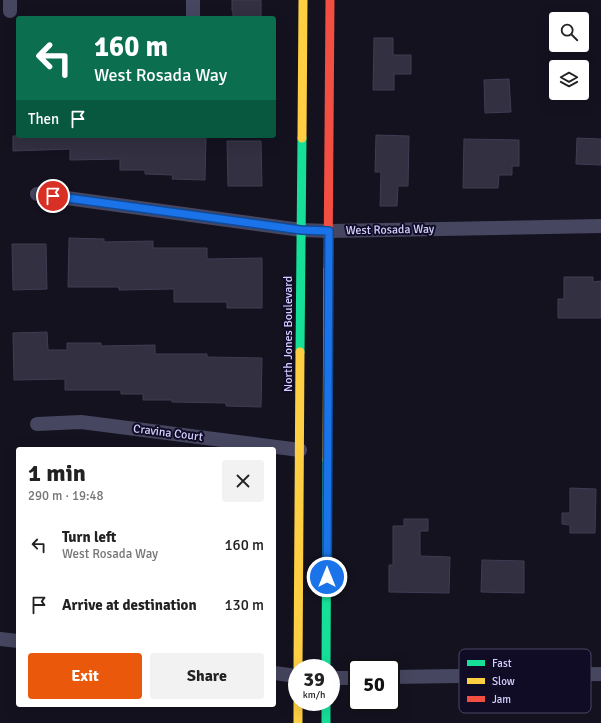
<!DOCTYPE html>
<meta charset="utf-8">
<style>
:root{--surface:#fff;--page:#f2f2f2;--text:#222;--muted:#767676;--accent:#ea580c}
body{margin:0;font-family:Signika,sans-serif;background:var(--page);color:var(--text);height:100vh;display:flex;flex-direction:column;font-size:15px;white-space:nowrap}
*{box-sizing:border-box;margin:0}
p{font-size:13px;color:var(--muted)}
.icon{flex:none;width:22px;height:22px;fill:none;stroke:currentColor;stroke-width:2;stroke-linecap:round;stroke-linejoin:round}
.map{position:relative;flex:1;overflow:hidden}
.side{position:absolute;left:16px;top:447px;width:260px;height:260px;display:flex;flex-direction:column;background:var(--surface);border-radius:4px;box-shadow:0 4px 16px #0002}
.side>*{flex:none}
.guide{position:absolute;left:16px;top:16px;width:260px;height:122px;border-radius:4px;box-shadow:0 4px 16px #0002;background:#0b6e4f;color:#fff;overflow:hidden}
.buttons{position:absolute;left:549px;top:12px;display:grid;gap:8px}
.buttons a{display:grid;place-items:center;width:40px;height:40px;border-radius:4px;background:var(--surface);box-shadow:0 4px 16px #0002;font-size:20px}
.speed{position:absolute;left:288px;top:659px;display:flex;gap:8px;font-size:20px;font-weight:700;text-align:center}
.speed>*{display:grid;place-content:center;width:52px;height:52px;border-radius:50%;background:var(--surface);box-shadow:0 4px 16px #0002;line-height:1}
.speed small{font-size:10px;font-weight:400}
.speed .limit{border:2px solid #111;border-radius:6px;background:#fff;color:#111}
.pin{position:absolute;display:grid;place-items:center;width:34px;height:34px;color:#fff;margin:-17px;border:2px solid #fff;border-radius:50%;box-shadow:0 1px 4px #0007}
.me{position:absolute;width:44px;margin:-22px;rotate:0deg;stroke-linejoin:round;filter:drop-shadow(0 0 3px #0008)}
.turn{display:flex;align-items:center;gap:14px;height:84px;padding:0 12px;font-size:18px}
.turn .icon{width:52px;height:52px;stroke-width:2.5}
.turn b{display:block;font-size:28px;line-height:34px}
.then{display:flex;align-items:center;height:38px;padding:0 12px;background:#0003;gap:8px;font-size:15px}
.round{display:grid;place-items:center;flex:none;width:42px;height:42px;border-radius:4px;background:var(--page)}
.headline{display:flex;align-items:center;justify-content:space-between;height:68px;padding:0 12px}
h1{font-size:24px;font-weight:700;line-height:30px}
.button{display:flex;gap:8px;margin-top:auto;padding:8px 12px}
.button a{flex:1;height:46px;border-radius:4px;background:var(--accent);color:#fff;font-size:16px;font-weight:700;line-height:46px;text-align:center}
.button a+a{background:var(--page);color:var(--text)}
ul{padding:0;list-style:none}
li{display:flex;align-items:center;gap:12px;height:60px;padding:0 12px}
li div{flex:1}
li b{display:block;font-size:15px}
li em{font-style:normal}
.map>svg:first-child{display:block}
.building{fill:#323041;stroke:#403c54}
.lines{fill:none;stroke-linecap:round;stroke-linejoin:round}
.street{stroke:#464660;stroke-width:14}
.fast{stroke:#16e098;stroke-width:9}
.slow{stroke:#ffcf43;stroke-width:9}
.jam{stroke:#f24e42;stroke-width:9}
.route-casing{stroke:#114b97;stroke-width:10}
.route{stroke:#1a73e8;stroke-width:7}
.labels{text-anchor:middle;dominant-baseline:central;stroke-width:4;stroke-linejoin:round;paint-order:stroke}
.street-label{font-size:12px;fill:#d4d0ff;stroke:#100c25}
.key{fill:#100c25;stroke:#4b4766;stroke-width:1}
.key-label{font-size:11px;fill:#d4d0ff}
</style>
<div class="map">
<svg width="601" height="723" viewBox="0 0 601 723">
<rect width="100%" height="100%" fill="#14121f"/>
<g class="building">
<path d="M 232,0 L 261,0 L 261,18 L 233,18 L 233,11 L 232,11 Z"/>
<path d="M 374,38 L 393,38 L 393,55 L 411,55 L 411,74 L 394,74 L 394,90 L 373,90 Z"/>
<path d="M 509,79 L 511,112 L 485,113 L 484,80 Z"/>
<path d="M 376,135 L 409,136 L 408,186 L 398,186 L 397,206 L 380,206 L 381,172 L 375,172 Z"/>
<path d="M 13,136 L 206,136 L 205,180 L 172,179 L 173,175 L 145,174 L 145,170 L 120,170 L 120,159 L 70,160 L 70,149 L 13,151 Z"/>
<path d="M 577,138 L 601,139 L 601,165 L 576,164 Z"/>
<path d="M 464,139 L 519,140 L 519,166 L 512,166 L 512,175 L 499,175 L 498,188 L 463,188 Z"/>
<path d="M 227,141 L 261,141 L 262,186 L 228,186 Z"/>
<path d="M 69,238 L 104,239 L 104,242 L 153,241 L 153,248 L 207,248 L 207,259 L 262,258 L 262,308 L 227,308 L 227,302 L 174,302 L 174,289 L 119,290 L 119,287 L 68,287 Z"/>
<path d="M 12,244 L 46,244 L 47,289 L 13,290 Z"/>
<path d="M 564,277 L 593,277 L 593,282 L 601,281 L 601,318 L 558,318 L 558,299 L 564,299 Z"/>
<path d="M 47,332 L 48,350 L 67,350 L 67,343 L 101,343 L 101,346 L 155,345 L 155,354 L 207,354 L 207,357 L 262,358 L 261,407 L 226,406 L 226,403 L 172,402 L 172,400 L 143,400 L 143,394 L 121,394 L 121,390 L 65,390 L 65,379 L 14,380 L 13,333 Z"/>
<path d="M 570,488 L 596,489 L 595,533 L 570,533 L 570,525 L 562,524 L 562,513 L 570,513 Z"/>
<path d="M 404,519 L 428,519 L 428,531 L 420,531 L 420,556 L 450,557 L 449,593 L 389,592 L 389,565 L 393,565 L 393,526 L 404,526 Z"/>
<path d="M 482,560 L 524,561 L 524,593 L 481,592 Z"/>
</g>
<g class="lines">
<g class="street">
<path d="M 10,11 L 10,0"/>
<path d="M 193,18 L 193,0"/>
<path d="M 37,194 L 301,230 L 329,231 L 601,226"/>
<path d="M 37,424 L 81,422 L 300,450"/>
<path d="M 0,639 L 18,641"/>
<path d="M 274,673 L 297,676"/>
<path d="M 391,677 L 601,674"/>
<path d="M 331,678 L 357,678"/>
</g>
<g class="fast">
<path d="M 300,352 L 302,138"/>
<path d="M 326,668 L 327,460"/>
<path d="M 326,702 L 326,723"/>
</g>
<g class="slow">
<path d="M 302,138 L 303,0"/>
<path d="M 327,460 L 328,269"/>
<path d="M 298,668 L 300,352"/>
<path d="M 298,702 L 298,723"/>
</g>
<path class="jam" d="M 328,269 L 330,0"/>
</g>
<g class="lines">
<g class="route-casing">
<path id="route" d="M 53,196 L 301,230 L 329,231 L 327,577"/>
</g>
<use href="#route" class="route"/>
</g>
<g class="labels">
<g class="street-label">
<text transform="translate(390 230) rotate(-1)">West Rosada Way</text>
<text transform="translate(288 334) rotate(-90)">North Jones Boulevard</text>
<text transform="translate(168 433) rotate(7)">Cravina Court</text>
</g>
</g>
<rect x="459" y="649" width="132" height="64" rx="6" class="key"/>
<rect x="467" y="660" width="18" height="6" fill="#16e098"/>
<rect x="467" y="678" width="18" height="6" fill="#ffcf43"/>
<rect x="467" y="696" width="18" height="6" fill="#f24e42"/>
<g class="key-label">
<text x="492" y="667">Fast</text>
<text x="492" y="685">Slow</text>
<text x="492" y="703">Jam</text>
</g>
</svg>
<div class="buttons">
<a><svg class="icon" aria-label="search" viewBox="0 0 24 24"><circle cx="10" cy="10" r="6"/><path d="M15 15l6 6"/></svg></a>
<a><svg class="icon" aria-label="layers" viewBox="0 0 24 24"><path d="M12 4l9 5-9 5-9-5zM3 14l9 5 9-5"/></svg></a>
</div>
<div class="speed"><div>39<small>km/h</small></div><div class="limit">50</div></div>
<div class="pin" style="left:53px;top:196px;background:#d93025"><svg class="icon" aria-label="arrive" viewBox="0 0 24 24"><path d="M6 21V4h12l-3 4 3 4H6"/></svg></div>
<svg class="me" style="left:327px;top:577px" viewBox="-20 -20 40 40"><circle r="17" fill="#1a73e8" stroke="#fff" stroke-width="3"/><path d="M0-11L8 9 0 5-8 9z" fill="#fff"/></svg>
<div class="guide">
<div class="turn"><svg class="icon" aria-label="left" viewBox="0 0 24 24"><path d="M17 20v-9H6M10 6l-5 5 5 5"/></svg><div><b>160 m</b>West Rosada Way</div></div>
<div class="then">Then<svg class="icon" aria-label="arrive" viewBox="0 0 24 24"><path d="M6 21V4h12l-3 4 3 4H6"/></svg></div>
</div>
<section class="side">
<div class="headline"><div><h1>1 min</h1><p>290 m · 19:48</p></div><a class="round"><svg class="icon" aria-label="close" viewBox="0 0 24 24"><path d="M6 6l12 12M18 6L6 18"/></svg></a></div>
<ul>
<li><svg class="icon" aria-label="left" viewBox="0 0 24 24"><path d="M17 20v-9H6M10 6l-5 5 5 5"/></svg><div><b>Turn left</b><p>West Rosada Way</p></div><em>160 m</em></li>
<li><svg class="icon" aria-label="arrive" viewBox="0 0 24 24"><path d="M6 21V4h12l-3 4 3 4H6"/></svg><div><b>Arrive at destination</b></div><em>130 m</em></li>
</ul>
<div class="button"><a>Exit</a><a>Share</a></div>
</section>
</div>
